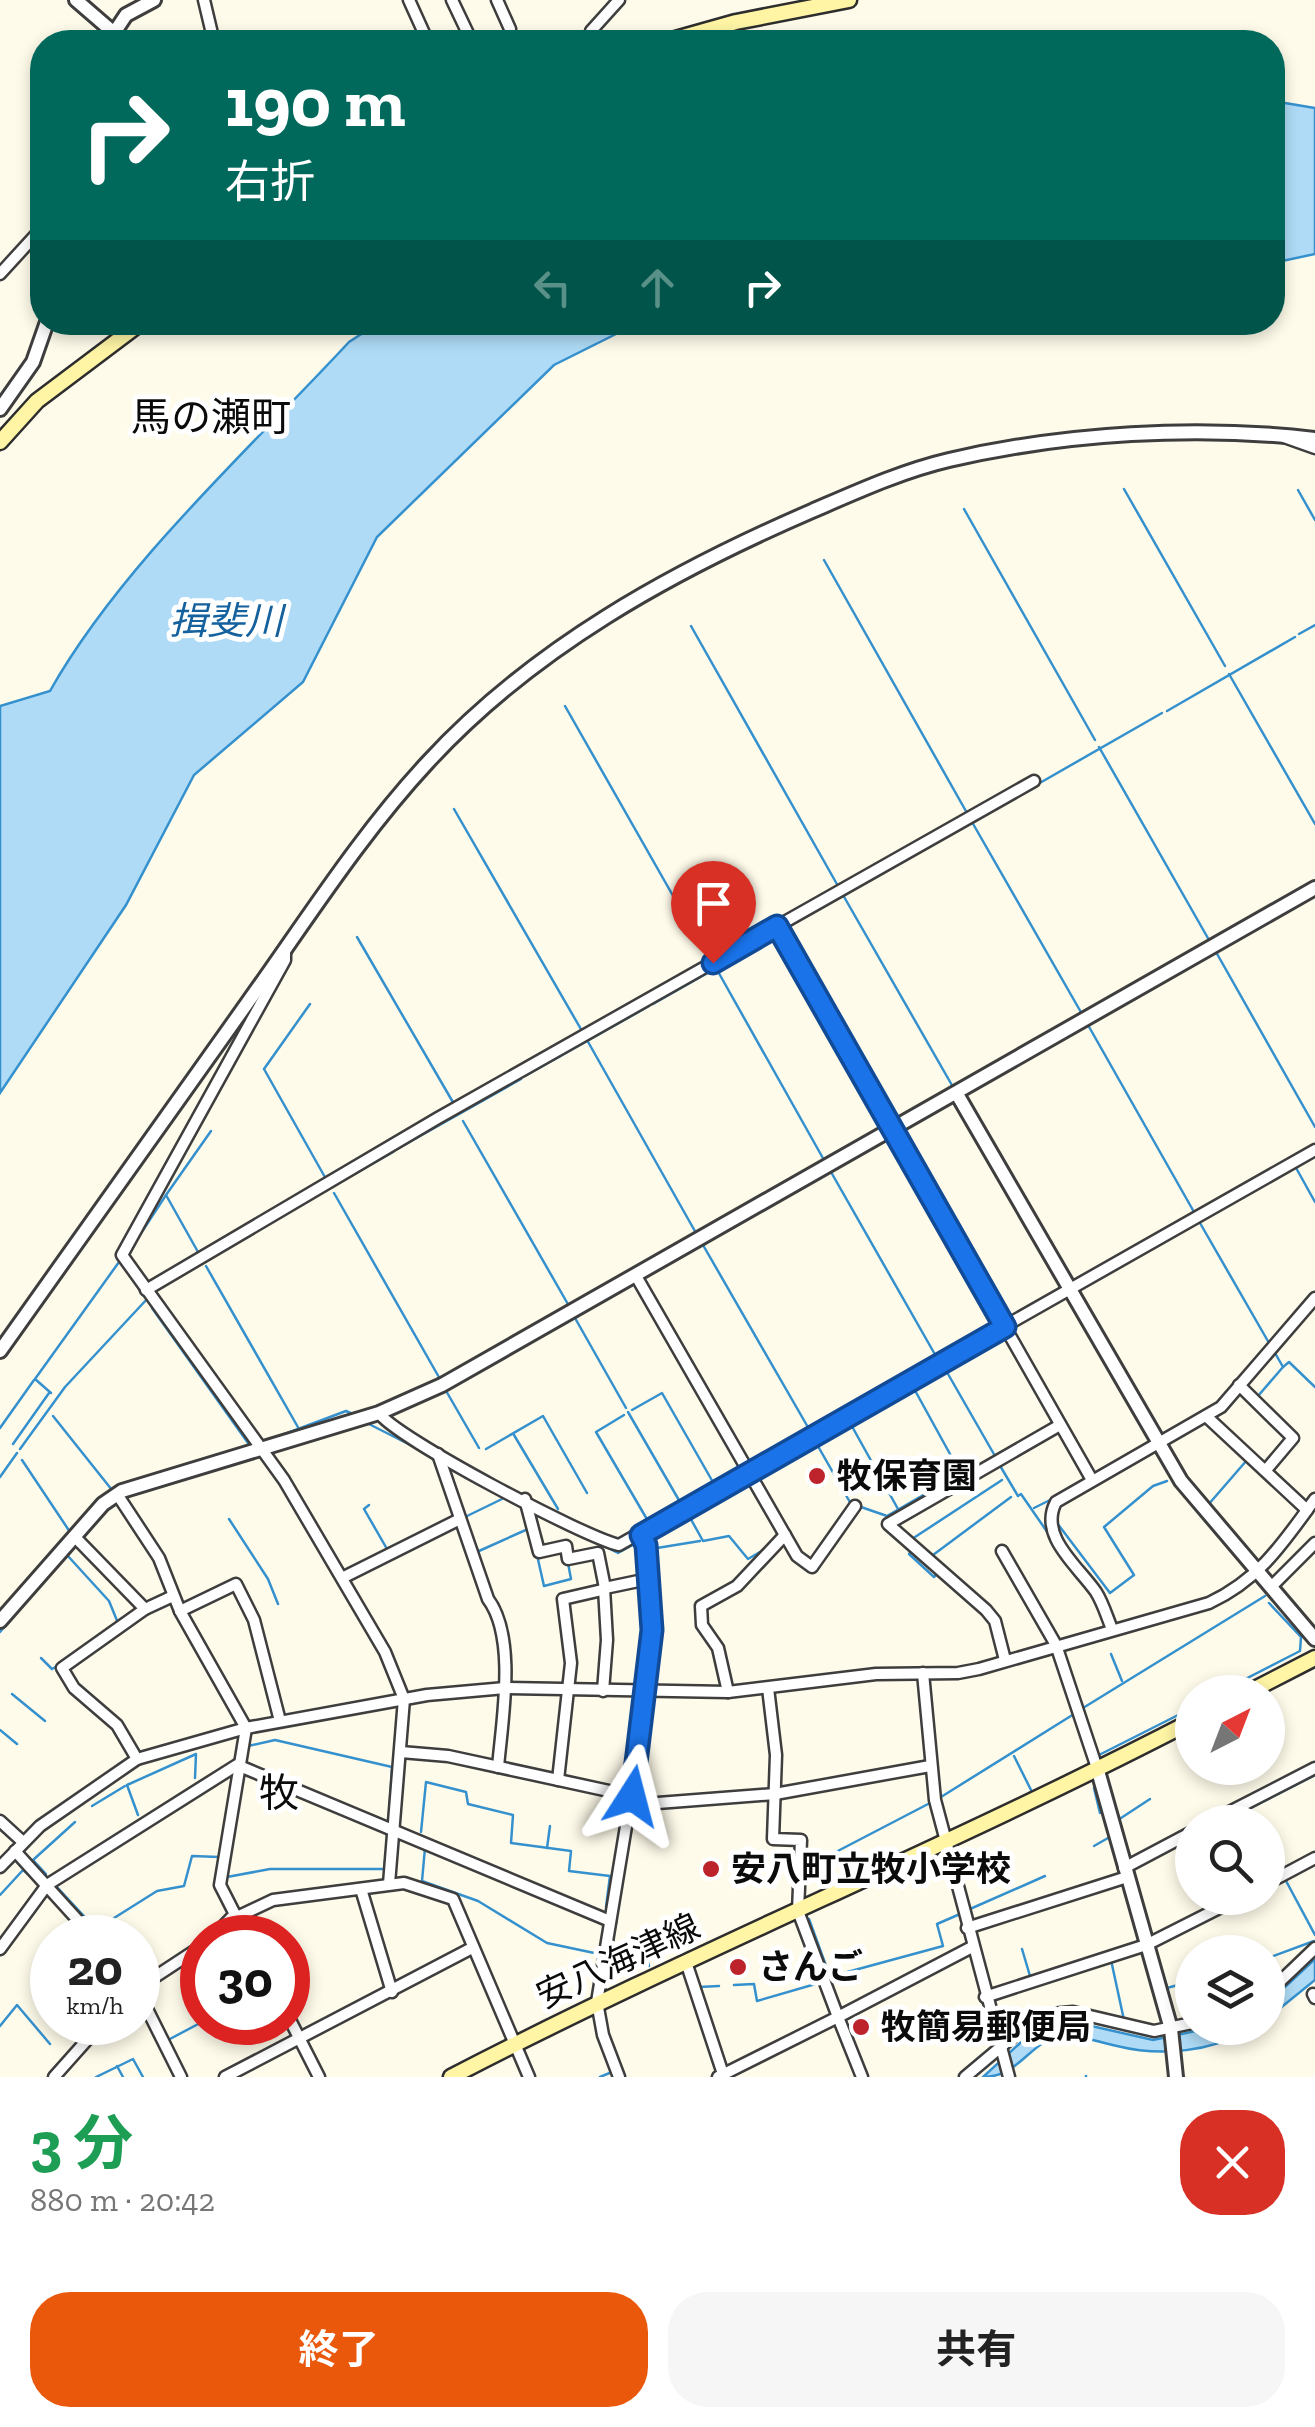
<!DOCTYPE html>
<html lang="ja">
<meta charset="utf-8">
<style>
:root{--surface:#fff;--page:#f6f6f6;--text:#222;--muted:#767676;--accent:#ea580c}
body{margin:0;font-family:"Zilla Slab","Noto Sans JP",serif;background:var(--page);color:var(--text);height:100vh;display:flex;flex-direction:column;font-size:38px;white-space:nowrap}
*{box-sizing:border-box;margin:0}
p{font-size:32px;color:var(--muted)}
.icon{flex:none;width:55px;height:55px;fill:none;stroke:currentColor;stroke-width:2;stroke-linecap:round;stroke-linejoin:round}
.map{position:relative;height:2077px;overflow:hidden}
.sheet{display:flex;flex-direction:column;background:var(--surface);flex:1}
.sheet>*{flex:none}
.top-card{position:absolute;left:30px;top:30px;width:1255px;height:305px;border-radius:40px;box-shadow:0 5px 15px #0003;background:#00695c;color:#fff;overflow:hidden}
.needle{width:65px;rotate:42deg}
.fabs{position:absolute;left:1175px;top:1675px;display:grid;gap:20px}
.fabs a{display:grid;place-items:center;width:110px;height:110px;border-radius:50%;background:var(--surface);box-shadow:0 5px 15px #0003;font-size:50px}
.speed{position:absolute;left:30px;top:1915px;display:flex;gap:20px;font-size:50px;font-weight:700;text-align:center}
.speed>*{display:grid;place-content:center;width:130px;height:130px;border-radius:50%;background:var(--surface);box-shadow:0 5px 15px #0003;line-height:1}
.speed small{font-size:25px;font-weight:400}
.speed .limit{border:15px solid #d22;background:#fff;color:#111}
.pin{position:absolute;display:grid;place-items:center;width:85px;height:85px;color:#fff;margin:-102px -42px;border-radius:50% 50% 50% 0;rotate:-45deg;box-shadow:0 0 10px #0007}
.pin .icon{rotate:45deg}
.me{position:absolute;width:110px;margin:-55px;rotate:9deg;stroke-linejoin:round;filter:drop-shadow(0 0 8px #0008)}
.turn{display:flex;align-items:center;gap:35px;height:210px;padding:0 30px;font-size:45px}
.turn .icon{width:130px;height:130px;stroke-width:2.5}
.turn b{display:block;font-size:70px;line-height:85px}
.lanes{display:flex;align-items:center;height:95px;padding:0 30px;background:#0003;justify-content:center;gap:50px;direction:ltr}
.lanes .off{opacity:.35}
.round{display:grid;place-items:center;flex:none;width:105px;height:105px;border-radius:40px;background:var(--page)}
.overview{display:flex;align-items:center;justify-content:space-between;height:170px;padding:0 30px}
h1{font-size:60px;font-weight:700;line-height:75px;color:#1e9e55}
.cta{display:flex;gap:20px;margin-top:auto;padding:20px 30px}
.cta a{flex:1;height:115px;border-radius:40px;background:var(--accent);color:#fff;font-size:40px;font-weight:700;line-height:115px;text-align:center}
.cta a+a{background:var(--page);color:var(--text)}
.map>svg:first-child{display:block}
.water{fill:#afdbf6;stroke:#3591ce;stroke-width:2.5}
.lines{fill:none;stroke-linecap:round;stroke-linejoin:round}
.stream{stroke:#3591ce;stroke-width:2.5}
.minor-casing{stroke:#3e3e3e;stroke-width:15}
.tertiary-casing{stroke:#3e3e3e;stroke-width:18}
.secondary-casing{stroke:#2d2d2d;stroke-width:19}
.minor{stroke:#fff;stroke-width:10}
.tertiary{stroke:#fff;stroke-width:12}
.secondary{stroke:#fff5a5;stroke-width:14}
.route-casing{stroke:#114b97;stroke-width:25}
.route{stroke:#1a73e8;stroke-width:18}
.poi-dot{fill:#bc232a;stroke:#fff;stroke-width:4}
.labels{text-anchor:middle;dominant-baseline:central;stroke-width:10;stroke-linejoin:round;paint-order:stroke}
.poi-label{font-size:35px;font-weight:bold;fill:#0b0b0b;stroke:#fff;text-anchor:start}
.street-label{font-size:35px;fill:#0b0b0b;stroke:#fff}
.water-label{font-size:38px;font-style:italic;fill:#15619d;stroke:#fff}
.quarter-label{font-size:40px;fill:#0b0b0b;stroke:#fff}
</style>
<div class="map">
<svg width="1315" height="2077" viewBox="0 0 1315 2077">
<rect width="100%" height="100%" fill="#fffbea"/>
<g class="water">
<path d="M 1273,101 L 1315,108 L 1315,254 L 1273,263 Z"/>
<path d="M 380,322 L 638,323 L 554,365 L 377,537 L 303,682 L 194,775 L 126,905 L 0,1093 L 0,706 L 50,691 C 121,565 250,449 349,342 Z"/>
<path d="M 1315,1959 L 1315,1980 L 1268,2018 L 1268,2003 Z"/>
<path d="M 1065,2020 L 1153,2040 L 1210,2028 L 1253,2028 C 1212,2052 1161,2057 1117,2046 C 1100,2043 1079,2034 1063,2036 C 1030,2039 1021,2077 983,2077 L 1032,2032 Z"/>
</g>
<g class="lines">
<g class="stream">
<path d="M 1124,489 L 1225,666"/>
<path d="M 1298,490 L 1315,520"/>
<path d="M 964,509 L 1095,740"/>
<path d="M 824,560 L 967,813"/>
<path d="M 691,626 L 838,886"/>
<path d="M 1299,634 L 1315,625"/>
<path d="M 1229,674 L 1315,824"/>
<path d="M 565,706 L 709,959"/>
<path d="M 1167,711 L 1295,637"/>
<path d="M 1099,747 L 1209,940"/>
<path d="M 1038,784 L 1162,713"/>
<path d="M 454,809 L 582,1031"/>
<path d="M 972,822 L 1082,1014"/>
<path d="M 910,857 L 953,832"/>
<path d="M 843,895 L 953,1087"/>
<path d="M 786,928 L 906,860"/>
<path d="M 357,937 L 454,1104"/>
<path d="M 1216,952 L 1315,1127"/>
<path d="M 716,968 L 824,1160"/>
<path d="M 310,1004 L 264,1069 L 326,1179"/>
<path d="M 653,1004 L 776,934"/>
<path d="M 1088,1025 L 1194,1212"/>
<path d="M 587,1040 L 696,1233"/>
<path d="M 525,1076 L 649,1006"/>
<path d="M 463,1121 L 569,1306"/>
<path d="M 397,1149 L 521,1079"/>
<path d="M 1295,1166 L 1315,1202"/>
<path d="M 831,1172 L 937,1358"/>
<path d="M 334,1193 L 440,1379"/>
<path d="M 166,1195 L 211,1131"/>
<path d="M 312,1198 L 393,1152"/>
<path d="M 1200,1223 L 1269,1343"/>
<path d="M 703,1245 L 809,1429"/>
<path d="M 130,1250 L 166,1195 L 198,1252"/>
<path d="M 1139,1256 L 1208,1216"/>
<path d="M 206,1266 L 299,1429"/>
<path d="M 1083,1287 L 1134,1259"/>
<path d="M 152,1308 L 248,1443"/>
<path d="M 575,1318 L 626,1408"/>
<path d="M 944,1367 L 995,1456"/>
<path d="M 1283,1367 L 1289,1362 L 1315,1387"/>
<path d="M 942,1368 L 1003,1333"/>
<path d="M 912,1385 L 961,1474 L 932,1490"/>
<path d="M 445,1389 L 479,1448"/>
<path d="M 51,1393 L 35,1379 L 119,1262"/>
<path d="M 1258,1396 L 1283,1367 L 1275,1353"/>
<path d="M 881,1402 L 940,1369"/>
<path d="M 632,1410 L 662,1393 L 714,1484"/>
<path d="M 628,1412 L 680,1502"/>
<path d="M 624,1415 L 596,1432 L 648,1521"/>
<path d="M 53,1416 L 112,1490"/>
<path d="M 849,1421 L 898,1509"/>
<path d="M 367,1423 L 422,1451"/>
<path d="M 0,1428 L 34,1380"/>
<path d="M 514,1435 L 558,1509"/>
<path d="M 274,1438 L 346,1411 L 355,1415"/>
<path d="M 820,1438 L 876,1405"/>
<path d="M 815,1441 L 851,1504"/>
<path d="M 13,1444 L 49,1393"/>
<path d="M 20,1449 L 65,1387 L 148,1298"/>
<path d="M 486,1449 L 543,1416 L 587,1493"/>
<path d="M 260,1457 L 275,1476"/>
<path d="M 22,1460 L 70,1532 L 42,1564"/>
<path d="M 999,1464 L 1018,1496 L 1021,1494 L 1050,1536"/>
<path d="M 757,1474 L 804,1448"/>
<path d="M 0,1477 L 17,1453"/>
<path d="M 369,1505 L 364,1509 L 387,1549"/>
<path d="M 1208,1505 L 1247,1460"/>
<path d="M 861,1507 L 887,1516 L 925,1494"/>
<path d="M 1034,1508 L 1052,1499"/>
<path d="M 688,1514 L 703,1541 L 729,1536 L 748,1559 L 765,1549"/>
<path d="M 465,1517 L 502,1499"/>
<path d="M 229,1519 L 268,1579 L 278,1604"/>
<path d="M 1057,1523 L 1110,1593 L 1134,1575 L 1104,1527 L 1153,1486 L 1167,1481"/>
<path d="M 76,1525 L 91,1508"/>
<path d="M 649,1536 L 748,1479"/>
<path d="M 912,1539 L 1002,1480"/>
<path d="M 596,1542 L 618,1553 L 638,1542"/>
<path d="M 657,1548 L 700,1541"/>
<path d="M 479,1551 L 528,1529"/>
<path d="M 912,1551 L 909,1554 L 934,1577 L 937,1574"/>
<path d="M 537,1555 L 544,1586 L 571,1579 L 568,1563"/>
<path d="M 933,1555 L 1011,1497"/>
<path d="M 56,1567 L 67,1555 L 109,1601 L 118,1623"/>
<path d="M 0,1632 L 49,1575"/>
<path d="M 1111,1654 L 1122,1681"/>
<path d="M 41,1658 L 52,1669 L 59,1665"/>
<path d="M 1220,1692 L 1300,1651 L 1301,1637 L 1269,1603"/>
<path d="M 12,1694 L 45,1721"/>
<path d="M 1083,1708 L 1265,1596"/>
<path d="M 0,1730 L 17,1744"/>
<path d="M 248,1746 L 275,1740 L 392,1767 L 389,1816"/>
<path d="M 1014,1756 L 1032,1792"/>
<path d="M 1097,1756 L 1192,1708"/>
<path d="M 1094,1788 L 1100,1813"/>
<path d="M 941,1797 L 1074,1714"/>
<path d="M 92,1806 L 125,1786"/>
<path d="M 227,1811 L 233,1774"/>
<path d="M 138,1815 L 127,1785 L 196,1754 L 195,1778"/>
<path d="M 1118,1820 L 1150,1799"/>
<path d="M 1256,1822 L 1249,1809 L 1315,1775"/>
<path d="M 421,1832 L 426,1782 L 466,1792 L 468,1804 L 513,1815 L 511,1843 L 571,1851 L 569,1871 L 610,1876 L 606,1907"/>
<path d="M 1094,1846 L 1108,1838"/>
<path d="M 1268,1846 L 1274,1859 L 1268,1861"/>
<path d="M 425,1848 L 422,1881 L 478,1901 L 547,1943 L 599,1954"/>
<path d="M 547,1848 L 550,1826"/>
<path d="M 230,1856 L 227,1877 L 270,1869 L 384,1869 L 388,1837"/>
<path d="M 1274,1859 L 1281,1872"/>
<path d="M 807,1867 L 930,1803"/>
<path d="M 46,1874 L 33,1860 L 75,1822"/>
<path d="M 961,1878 L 970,1909 L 1045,1876"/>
<path d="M 1285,1879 L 1315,1935"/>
<path d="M 56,1886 L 95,1928"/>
<path d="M 46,1892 L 88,1937"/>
<path d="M 0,1895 L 23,1870 L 34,1879"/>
<path d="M 809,1919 L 829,1974"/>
<path d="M 1147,1922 L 1152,1938"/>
<path d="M 95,1930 L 157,1891 L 184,1886 L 192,1856 L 219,1857"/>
<path d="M 1154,1946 L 1167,1987"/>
<path d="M 1022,1949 L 1030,1976"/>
<path d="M 599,1958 L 604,1924"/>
<path d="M 1268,1958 L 1314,1941"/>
<path d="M 609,1959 L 647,1957 L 649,1966"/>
<path d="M 1111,1960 L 1124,2020"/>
<path d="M 829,1977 L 943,1946 L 937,1924 L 960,1914"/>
<path d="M 734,1985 L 754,1984 L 757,2001 L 819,1983"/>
<path d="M 699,1987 L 719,1986"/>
<path d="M 1175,2019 L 1167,1988 L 1192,1981"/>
<path d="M 0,2026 L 17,2005 L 50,2044"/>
<path d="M 168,2040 L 202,2022"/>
<path d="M 267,2061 L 297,2046 L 304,2058"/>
<path d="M 117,2066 L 123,2077"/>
<path d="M 1086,2076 L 1086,2077"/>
<path d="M 96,2077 L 133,2059 L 143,2077"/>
<path d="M 600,2077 L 612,2072"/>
</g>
<g class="minor-casing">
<g id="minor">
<path d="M 204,0 L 214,42"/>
<path d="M 409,0 L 428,42"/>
<path d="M 452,0 L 472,42"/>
<path d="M 497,0 L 510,29"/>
<path d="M 591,31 L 619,0"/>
<path d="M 0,274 L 42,228"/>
<path d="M 1284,437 L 1315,448"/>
<path d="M 777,926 L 1092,1480"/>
<path d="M 285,951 L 285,960 L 122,1255 L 284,1480 L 385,1652 L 404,1699 L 389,1884"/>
<path d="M 636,1276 L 797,1556 L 812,1567 L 855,1506"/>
<path d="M 146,1290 L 438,1118 L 1034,781"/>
<path d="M 1239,1385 L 1293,1438 L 1266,1470"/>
<path d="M 379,1413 C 396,1438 586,1538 619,1545 L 1315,1150"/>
<path d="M 1206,1416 L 1307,1510"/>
<path d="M 438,1454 L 488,1599 C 517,1638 502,1720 498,1767"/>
<path d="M 117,1494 L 159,1558 L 180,1611 L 246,1728 L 220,1885 L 247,1938"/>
<path d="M 525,1499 L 539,1552 L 566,1546 L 568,1559 L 598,1553 L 605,1588 L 648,1579"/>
<path d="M 74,1536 L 145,1609"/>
<path d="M 1002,1551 L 1056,1645 L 1098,1771"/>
<path d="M 342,1578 L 460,1519"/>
<path d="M 1271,1587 L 1315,1543"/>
<path d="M 180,1611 L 236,1584 L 254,1620 L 280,1721"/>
<path d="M 1112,1629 C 1107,1617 1103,1603 1096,1592 C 1078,1566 1038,1536 1056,1502 L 1221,1407 L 1315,1298"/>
<path d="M 1005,1660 L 995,1621 L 986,1610 L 888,1524 L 1060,1425"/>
<path d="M 923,1673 L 935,1800 L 1009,2077"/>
<path d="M 603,1691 L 607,1640 L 604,1588"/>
<path d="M 728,1692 L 718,1648 L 702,1625 L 701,1606 L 737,1586 L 785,1535"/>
<path d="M 401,1752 L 448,1756 L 632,1796"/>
<path d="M 137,1759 L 117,1725 L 74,1688 L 62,1668 L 145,1609 L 173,1596"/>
<path d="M 558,1780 L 571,1663 L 563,1599 L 602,1590"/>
<path d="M 632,1805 L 775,1794 L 930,1766"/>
<path d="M 0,1821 L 23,1842"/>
<path d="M 1210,1822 L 1315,1768"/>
<path d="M 15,1851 L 94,1938"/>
<path d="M 0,1867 L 40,1826 L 137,1759 L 246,1728 L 427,1695 L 505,1688 L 728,1692 L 876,1674 L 958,1673 L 979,1669 L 1209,1603 C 1260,1579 1283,1543 1315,1499"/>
<path d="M 1124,1868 L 1192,1832"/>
<path d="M 1268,1883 L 1315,1858"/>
<path d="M 361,1889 L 392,1992"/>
<path d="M 237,1917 L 273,1900 L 404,1883 L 453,1899 L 529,2077"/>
<path d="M 967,1928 L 1127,1877"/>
<path d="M 212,1938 L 235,1914"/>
<path d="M 0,1949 L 47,1885 L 237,1765 L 610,1921"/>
<path d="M 686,1962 L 723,2074"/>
<path d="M 138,1988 L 202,1946"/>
<path d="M 138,1991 L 181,2077"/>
<path d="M 1268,1993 L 1315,1948"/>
<path d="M 1313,1994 L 1315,1998"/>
<path d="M 985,1997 L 1146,1945 L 1239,1898"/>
<path d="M 288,2016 L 319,2077"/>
<path d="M 54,2077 L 103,2022"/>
<path d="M 225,2077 L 472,1948"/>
<path d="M 619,2077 L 603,2035 L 597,2002 L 648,1693 L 652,1630 L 646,1545 L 641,1535"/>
<path d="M 718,2077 L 838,2017 L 798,1911 L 801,1840 L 773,1839 L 776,1755 L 768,1688"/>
<path d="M 862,2077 L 838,2017 L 972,1947"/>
<path d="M 965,2077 L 1027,2025 L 1051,2014 L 1073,2012 L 1154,2031 L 1192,2023"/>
</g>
</g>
<g class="tertiary-casing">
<g id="tertiary">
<path d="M 76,0 L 113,32"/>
<path d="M 108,42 L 126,15 L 154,0"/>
<path d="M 0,409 L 33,362 L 47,322"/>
<path d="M 957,1094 L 1181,1481 L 1315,1639"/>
<path d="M 0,1351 C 82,1234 166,1119 248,1002 C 306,921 360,835 428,762 C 533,648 671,572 812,511 C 856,492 902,471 949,460 C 1065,433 1197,425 1315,439"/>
<path d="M 0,1621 L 103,1504 L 122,1491 L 379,1413 L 442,1385 L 1315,888"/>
<path d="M 1098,1771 L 1171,2029 L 1176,2077"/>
</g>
</g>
<g class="secondary-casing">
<g id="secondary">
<path d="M 665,42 L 736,22 L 849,0"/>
<path d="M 0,442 L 37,401 L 142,322"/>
<path d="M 1249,1692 L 1315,1658"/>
<path d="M 451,2077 C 694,1951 949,1847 1192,1721"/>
</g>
</g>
<use href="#minor" class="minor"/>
<use href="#tertiary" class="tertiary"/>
<use href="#secondary" class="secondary"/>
</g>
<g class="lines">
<g class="route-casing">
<path id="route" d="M 632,1796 L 652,1630 L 646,1545 L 641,1535 L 1005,1327 L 777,926 L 713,963"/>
</g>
<use href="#route" class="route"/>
</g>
<g class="poi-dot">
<circle cx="817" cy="1476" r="10"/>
<circle cx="711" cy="1869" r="10"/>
<circle cx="738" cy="1967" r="10"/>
<circle cx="861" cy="2027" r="10"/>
</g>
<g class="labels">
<g class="poi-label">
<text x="837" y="1476">牧保育園</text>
<text x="731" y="1869">安八町立牧小学校</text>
<text x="758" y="1967">さんご</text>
<text x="881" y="2027">牧簡易郵便局</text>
</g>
<g class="street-label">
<text transform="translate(618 1961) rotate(-25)">安八海津線</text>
</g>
<g class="water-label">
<text x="226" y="621">揖斐川</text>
</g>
<g class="quarter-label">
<text x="211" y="417">馬の瀬町</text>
<text x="279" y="1793">牧</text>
</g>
</g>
</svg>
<div class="fabs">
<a><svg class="needle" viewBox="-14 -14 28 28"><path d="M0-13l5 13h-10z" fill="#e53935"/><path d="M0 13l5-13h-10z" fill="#767676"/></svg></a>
<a><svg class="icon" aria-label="search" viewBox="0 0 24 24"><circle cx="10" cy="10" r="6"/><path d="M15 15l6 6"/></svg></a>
<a><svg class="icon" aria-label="layers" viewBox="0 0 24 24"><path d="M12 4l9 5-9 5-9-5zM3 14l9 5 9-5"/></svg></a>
</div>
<div class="speed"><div>20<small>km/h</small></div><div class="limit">30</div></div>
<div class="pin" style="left:713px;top:963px;background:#d93025"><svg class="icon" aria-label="arrive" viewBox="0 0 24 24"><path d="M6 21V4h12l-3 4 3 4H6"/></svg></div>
<svg class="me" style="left:632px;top:1796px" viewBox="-20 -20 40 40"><path d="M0-17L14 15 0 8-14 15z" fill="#1a73e8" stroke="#fff" stroke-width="4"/></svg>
<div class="top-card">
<div class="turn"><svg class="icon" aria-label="right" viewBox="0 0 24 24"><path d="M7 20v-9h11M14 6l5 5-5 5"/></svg><div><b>190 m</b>右折</div></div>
<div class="lanes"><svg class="icon off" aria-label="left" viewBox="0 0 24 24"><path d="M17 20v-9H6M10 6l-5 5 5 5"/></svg><svg class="icon off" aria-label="ahead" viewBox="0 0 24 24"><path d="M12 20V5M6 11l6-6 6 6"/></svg><svg class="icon" aria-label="right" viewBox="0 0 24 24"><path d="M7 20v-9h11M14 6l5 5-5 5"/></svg></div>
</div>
</div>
<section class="sheet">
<div class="overview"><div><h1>3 分</h1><p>880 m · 20:42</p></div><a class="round" style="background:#d93025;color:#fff"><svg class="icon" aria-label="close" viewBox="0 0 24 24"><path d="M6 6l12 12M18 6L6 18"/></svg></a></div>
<div class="cta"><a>終了</a><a>共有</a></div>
</section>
